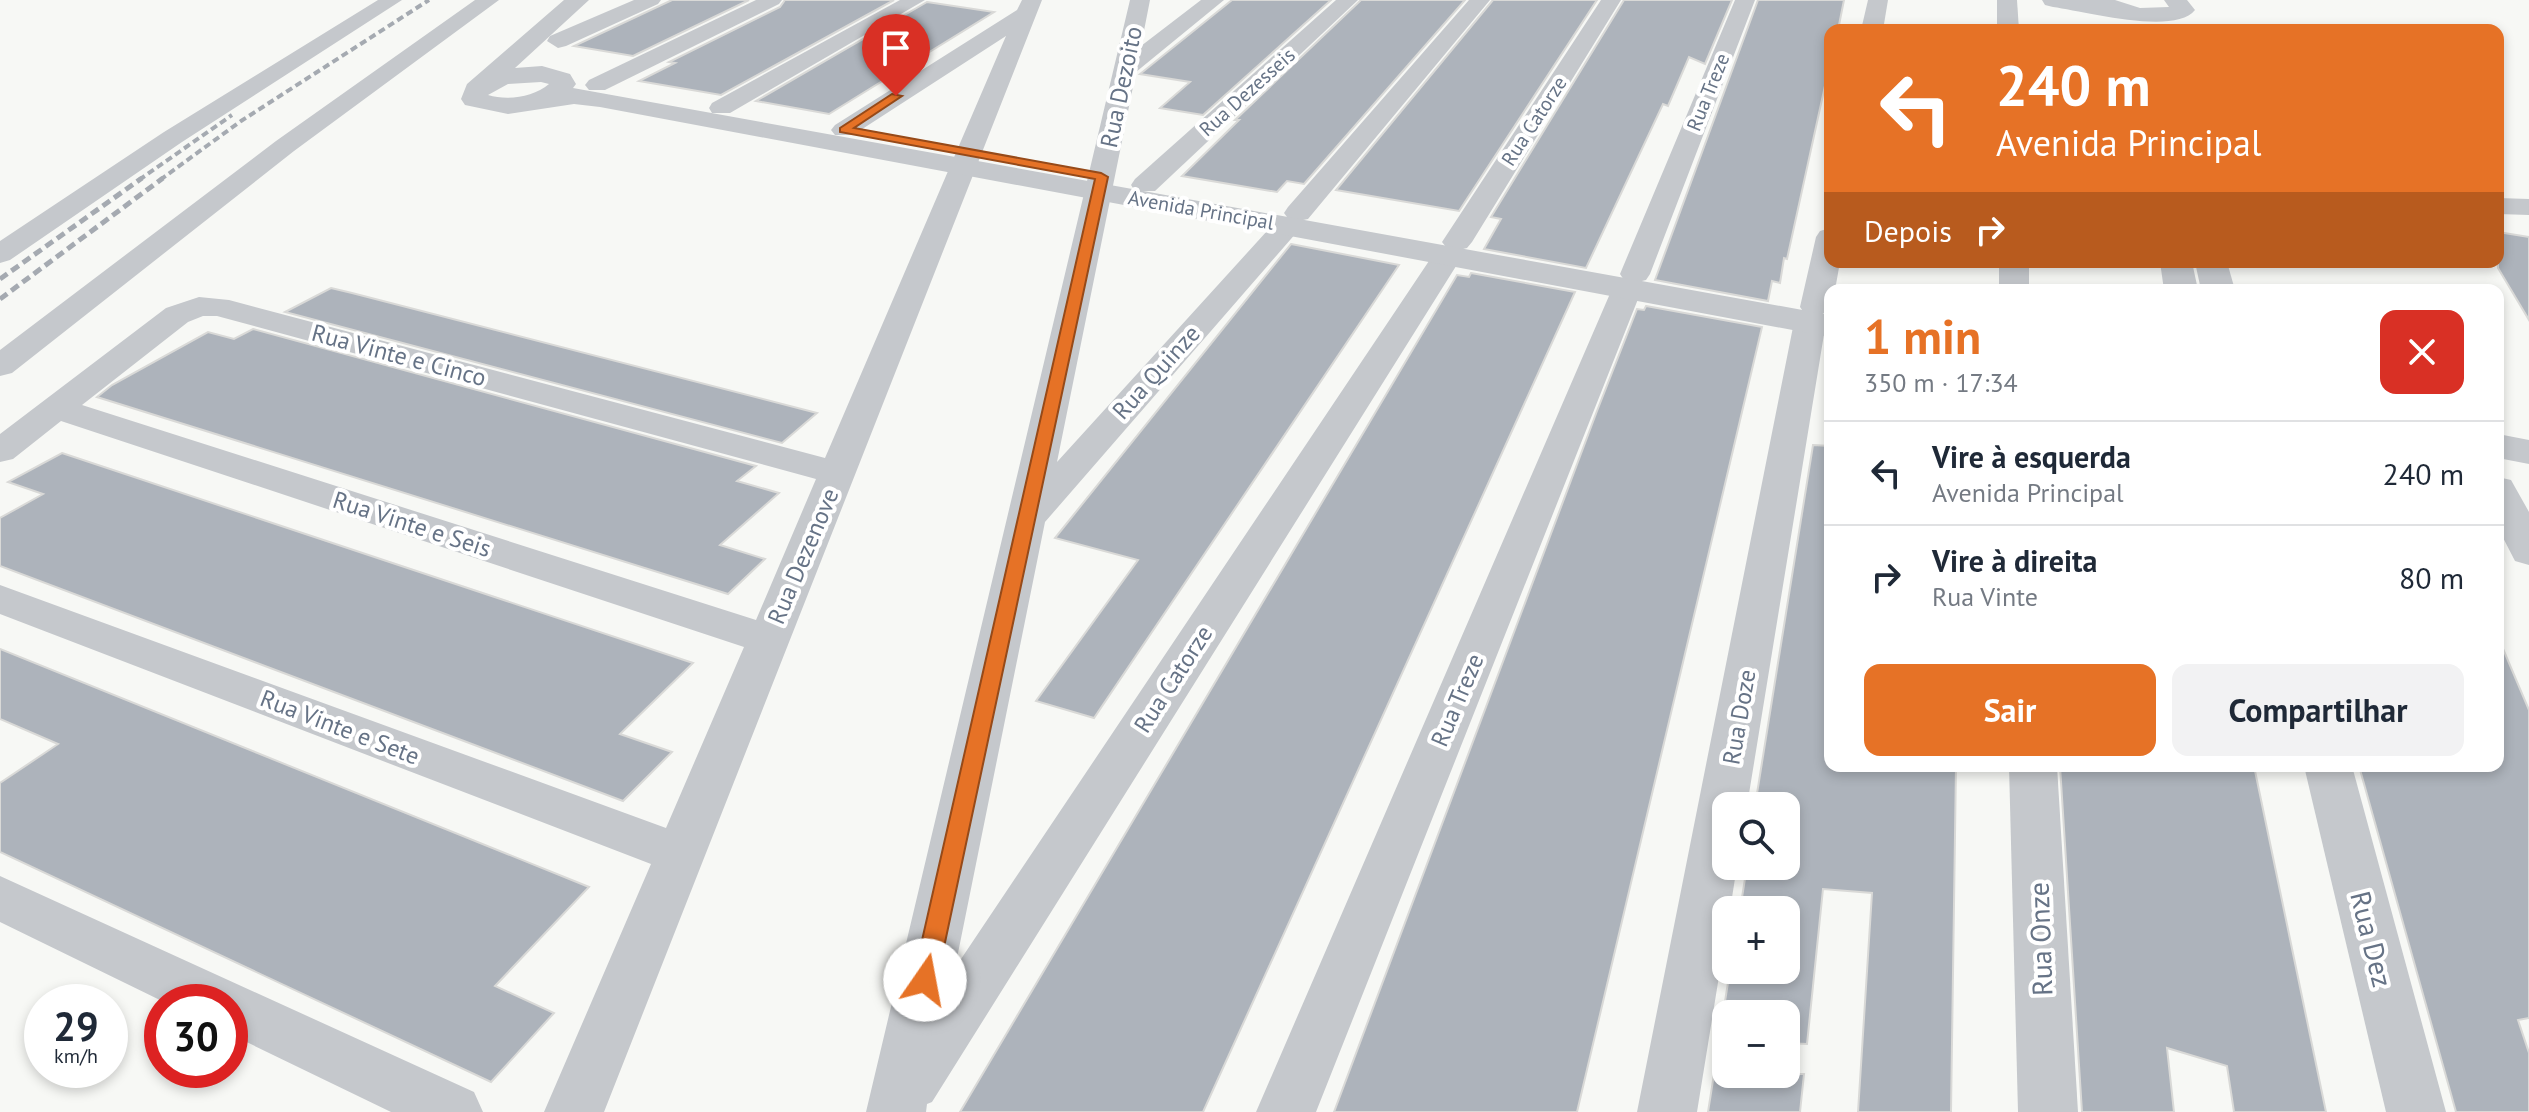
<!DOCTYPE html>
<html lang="pt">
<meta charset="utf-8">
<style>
:root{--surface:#fff;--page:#f2f2f3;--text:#1f2937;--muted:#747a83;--line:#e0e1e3;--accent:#e67226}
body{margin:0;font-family:"PT Sans",sans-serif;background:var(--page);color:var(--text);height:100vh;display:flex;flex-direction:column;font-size:30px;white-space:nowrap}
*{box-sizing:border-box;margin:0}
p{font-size:26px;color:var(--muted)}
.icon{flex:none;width:44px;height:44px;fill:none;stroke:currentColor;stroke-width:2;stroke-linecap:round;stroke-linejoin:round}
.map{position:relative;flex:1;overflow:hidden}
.sheet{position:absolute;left:1824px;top:284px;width:680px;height:488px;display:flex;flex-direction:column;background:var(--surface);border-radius:16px;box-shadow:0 4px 12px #0003}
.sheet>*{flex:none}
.guide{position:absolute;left:1824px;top:24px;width:680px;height:244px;border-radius:16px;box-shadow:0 4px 12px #0003;background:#e67226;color:#fff;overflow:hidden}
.fabs{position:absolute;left:1712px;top:792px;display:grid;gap:16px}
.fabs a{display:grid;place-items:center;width:88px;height:88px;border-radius:16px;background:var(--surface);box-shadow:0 4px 12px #0003;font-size:40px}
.speed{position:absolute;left:24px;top:984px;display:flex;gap:16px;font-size:40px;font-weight:700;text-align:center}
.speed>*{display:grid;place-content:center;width:104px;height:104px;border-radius:50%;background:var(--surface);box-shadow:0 4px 12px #0003;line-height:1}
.speed small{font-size:20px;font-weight:400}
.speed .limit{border:12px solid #d22;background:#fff;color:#111}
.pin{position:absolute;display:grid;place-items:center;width:68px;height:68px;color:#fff;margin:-82px -34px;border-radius:50% 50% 50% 0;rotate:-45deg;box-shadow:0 0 8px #0007}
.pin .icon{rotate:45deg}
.me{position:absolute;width:88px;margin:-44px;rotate:12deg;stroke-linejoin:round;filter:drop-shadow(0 0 6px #0008)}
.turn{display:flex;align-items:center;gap:28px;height:168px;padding:0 40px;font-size:36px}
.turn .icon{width:104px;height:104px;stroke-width:2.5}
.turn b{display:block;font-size:56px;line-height:68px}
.then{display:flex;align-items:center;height:76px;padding:0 40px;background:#0003;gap:16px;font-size:30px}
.round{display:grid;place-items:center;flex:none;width:84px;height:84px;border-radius:16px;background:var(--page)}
.head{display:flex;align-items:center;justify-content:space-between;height:136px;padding:0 40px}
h1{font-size:48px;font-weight:600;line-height:60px;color:var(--accent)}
.action{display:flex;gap:16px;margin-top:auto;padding:16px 40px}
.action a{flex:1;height:92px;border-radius:16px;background:var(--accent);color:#fff;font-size:32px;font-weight:600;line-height:92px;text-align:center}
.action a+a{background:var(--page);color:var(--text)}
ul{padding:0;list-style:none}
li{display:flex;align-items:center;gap:24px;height:104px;padding:0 40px;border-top:2px solid var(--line)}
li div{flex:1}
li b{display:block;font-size:30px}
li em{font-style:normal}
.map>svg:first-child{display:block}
.building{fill:#adb3bb;stroke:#d9d9d7;stroke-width:2}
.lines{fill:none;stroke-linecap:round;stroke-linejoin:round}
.minor{fill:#c5c8cc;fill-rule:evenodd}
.tertiary{fill:#c5c8cc;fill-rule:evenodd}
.rail-far1{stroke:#a5aab1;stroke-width:4;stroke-dasharray:7 4;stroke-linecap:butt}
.rail{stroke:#a5aab1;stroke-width:5;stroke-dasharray:9 5;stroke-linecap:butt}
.route{fill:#e67226;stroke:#964a19;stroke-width:2}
.labels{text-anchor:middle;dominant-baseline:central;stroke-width:8;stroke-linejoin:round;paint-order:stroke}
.far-street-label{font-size:20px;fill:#667386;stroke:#fff}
.street-label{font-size:24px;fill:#667386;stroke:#fff}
.near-street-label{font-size:28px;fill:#667386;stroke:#fff}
</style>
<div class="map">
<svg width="2529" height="1112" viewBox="0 0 2529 1112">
<rect width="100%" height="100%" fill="#f7f8f5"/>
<g class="building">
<path d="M 672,0 L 749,0 L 633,56 L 574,46 Z"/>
<path d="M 785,0 L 894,0 L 721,95 L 639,81 L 675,63 L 669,62 L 780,7 Z"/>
<path d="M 1232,0 L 1331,0 L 1203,115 L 1160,108 L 1190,82 L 1140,74 Z"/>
<path d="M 1361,0 L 1465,0 L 1304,184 L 1287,181 L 1277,192 L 1182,176 L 1239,120 L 1235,120 Z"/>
<path d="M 1493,0 L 1597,0 L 1459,211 L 1336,190 Z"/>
<path d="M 1624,0 L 1732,0 L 1705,64 L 1689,57 L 1668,106 L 1663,104 L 1586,268 L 1484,249 L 1501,219 L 1491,217 Z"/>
<path d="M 1758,0 L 1844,0 L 1838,30 L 1830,30 L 1830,63 L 1787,259 L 1784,258 L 1780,283 L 1772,281 L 1768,301 L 1655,280 Z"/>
<path d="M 927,2 L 994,12 L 829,114 L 756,101 Z"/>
<path d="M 2498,232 L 2529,237 L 2529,320 L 2498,268 Z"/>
<path d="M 1291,244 L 1399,265 L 1094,718 L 1036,701 L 1138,560 L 1055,538 Z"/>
<path d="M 1471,273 L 1575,292 L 1203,1112 L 960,1112 L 1457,275 L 1469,277 Z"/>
<path d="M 331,288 L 352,293 L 817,413 L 782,443 L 285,312 Z"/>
<path d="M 1646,306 L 1762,327 L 1577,1112 L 1334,1112 L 1597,411 L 1637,309 L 1644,310 Z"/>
<path d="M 253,329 L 756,466 L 737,481 L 779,493 L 720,545 L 765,559 L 728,594 L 97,397 L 112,385 L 208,332 L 234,339 Z"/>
<path d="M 1813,445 L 1830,446 L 1830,766 L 1956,766 L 1951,1112 L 1858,1112 L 1872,893 L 1823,889 L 1807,1044 L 1786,1043 L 1786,1014 L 1723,1014 L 1730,970 L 1786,970 L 1786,910 L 1740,910 L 1747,866 L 1786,866 L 1786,806 L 1755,806 Z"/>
<path d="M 62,453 L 693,663 L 620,734 L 672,752 L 623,801 L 0,566 L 0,518 L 43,494 L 8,482 Z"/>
<path d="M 2498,637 L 2529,710 L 2529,1018 L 2518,1020 L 2529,1053 L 2529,1112 L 2456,1112 L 2359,766 L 2498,766 Z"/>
<path d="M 0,649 L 589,887 L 495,986 L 554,1013 L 491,1082 L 0,852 L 0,783 L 58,744 L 0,719 Z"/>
<path d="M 2060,766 L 2254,766 L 2326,1112 L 2234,1112 L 2227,1066 L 2167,1048 L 2174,1112 L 2082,1112 Z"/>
<path d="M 1714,1074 L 1804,1074 L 1800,1112 L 1708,1112 Z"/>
</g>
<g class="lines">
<g class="minor">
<path d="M 378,0 L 402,0 L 182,142 L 10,260 L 0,263 L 0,241 L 164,132 Z"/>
<path d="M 475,0 L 499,0 L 294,151 L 12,373 L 0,376 L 0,350 L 276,141 Z"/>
<path d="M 634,0 L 661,0 L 658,4 L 566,46 L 558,48 L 547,41 L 550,36 Z"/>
<path d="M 756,0 L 782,0 L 779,4 L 605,90 L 589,90 L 585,85 L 589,80 Z"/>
<path d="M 900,0 L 925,0 L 730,113 L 712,113 L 709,108 L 712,103 Z"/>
<path d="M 1022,0 L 1042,0 L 604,1112 L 544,1112 L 651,864 L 0,614 L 0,585 L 666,828 L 744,647 L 61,421 L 13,459 L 0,462 L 0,434 L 166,308 L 199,297 L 229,300 L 825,458 L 1006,36 L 853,135 L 835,135 L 831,130 L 835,125 L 1017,10 ZM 203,316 L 217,316 L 816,479 L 756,620 L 82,405 L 188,322 Z"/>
<path d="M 1130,0 L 1150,0 L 1141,46 L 1201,0 L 1224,0 L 1136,72 L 1057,462 L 1277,220 L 1287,217 L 1284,213 L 1288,207 L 1469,0 L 1490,0 L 1308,219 L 1298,221 L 1301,226 L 1297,232 L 1045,522 L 955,968 L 1433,255 L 1438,249 L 1446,247 L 1442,242 L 1601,0 L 1621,0 L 1472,242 L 1467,248 L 1459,250 L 1463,255 L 932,1102 L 927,1104 L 926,1112 L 866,1112 Z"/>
<path d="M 1336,0 L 1358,0 L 1155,191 L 1135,191 L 1131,185 L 1135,179 Z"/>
<path d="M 1735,0 L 1755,0 L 1650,274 L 1646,280 L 1638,282 L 1642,289 L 1316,1112 L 1256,1112 L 1612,289 L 1616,282 L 1624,280 L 1620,274 Z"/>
<path d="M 1868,0 L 1888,0 L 1883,30 L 1861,30 Z"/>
<path d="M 1997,0 L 2017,0 L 2019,30 L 1997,30 Z"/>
<path d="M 2498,198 L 2529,199 L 2529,215 L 2498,214 Z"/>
<path d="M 1830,228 L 1830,262 L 1840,262 L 1835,290 L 1830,290 L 1830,309 L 1821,315 L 1826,322 L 1747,806 L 1726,806 L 1726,866 L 1737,866 L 1730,910 L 1726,910 L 1726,933 L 1697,1112 L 1637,1112 L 1794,322 L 1799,315 L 1805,314 L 1800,307 L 1816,237 L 1820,231 Z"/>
<rect x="1999" y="262" width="30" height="28"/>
<path d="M 2498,477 L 2511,480 L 2529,512 L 2529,565 L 2515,561 L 2498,528 Z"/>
<path d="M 2009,766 L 2057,766 L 2078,1112 L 2018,1112 Z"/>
<path d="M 2304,766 L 2352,766 L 2446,1112 L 2386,1112 Z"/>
<path d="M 0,876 L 474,1092 L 483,1112 L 391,1112 L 230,1034 L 230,1002 L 164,1002 L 0,922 Z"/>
</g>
<g class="tertiary">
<path d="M 564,0 L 589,0 L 515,68 L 542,66 L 570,74 L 576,84 L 573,88 L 1830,315 L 1830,337 L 600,107 L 574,104 L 508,114 L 465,105 L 461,99 L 467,84 ZM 541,82 L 549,84 C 533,97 508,101 488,95 L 508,84 Z"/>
<path d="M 2042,0 L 2115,0 L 2140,8 L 2169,7 L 2164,0 L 2187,0 L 2195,10 C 2175,36 2083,11 2053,7 L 2045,5 Z"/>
<path d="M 2160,262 L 2192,262 L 2198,290 L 2164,290 Z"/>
<path d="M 2195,262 L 2227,262 L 2235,290 L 2201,290 Z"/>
<path d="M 2498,434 L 2529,440 L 2529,464 L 2498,458 Z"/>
</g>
<g class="rail-far1">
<path d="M 139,180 L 232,115"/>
<path d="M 160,180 L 241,121 L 429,0"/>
</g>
<g class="rail">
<path d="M 0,279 L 142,178"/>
<path d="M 0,299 L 163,178"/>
</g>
</g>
<path class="route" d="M 892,94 L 902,96 L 854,128 L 1101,173 L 1108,177 L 937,980 L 934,988 L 925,991 L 916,988 L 913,980 L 1095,179 L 840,132 L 840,128 Z"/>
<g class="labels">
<g class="far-street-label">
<text transform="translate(1247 92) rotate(-42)">Rua Dezesseis</text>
<text transform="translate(1708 92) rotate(-68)">Rua Treze</text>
<text transform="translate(1534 121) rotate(-57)">Rua Catorze</text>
<text transform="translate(1201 210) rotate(10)">Avenida Principal</text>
</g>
<g class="street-label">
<text transform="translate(1121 87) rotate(-78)">Rua Dezoito</text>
<text transform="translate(399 355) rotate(15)">Rua Vinte e Cinco</text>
<text transform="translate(1156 372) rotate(-48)">Rua Quinze</text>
<text transform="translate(412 524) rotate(18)">Rua Vinte e Seis</text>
<text transform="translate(803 556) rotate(-67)">Rua Dezenove</text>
<text transform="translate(1173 679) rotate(-57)">Rua Catorze</text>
<text transform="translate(1457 700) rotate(-67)">Rua Treze</text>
<text transform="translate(1739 717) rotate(-80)">Rua Doze</text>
<text transform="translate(340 727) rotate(21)">Rua Vinte e Sete</text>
</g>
<g class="near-street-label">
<text transform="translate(2040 939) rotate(-92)">Rua Onze</text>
<text transform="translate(2372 939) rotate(76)">Rua Dez</text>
</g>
</g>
</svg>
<div class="fabs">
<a><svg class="icon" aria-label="search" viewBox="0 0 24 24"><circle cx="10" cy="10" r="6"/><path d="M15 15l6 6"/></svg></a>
<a>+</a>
<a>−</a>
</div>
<div class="speed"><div>29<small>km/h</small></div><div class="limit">30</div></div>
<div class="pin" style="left:896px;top:96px;background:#d93025"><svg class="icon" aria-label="arrive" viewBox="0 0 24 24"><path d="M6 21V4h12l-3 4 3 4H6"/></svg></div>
<svg class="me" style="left:925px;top:980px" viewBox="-20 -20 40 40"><circle r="19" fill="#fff"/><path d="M0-13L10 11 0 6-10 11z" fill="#e67226"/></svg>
<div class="guide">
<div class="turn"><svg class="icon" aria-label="left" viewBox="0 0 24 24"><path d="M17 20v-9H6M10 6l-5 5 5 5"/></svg><div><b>240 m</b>Avenida Principal</div></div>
<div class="then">Depois<svg class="icon" aria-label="right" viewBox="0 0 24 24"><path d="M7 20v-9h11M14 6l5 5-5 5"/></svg></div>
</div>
<section class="sheet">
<div class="head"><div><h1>1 min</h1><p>350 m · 17:34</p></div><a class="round" style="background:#d93025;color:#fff"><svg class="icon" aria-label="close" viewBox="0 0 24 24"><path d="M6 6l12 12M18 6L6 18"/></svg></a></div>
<ul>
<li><svg class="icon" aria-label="left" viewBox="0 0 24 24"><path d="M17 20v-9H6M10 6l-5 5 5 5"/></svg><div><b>Vire à esquerda</b><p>Avenida Principal</p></div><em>240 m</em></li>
<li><svg class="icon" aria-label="right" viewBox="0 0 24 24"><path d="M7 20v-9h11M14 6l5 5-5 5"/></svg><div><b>Vire à direita</b><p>Rua Vinte</p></div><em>80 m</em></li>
</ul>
<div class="action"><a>Sair</a><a>Compartilhar</a></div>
</section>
</div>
